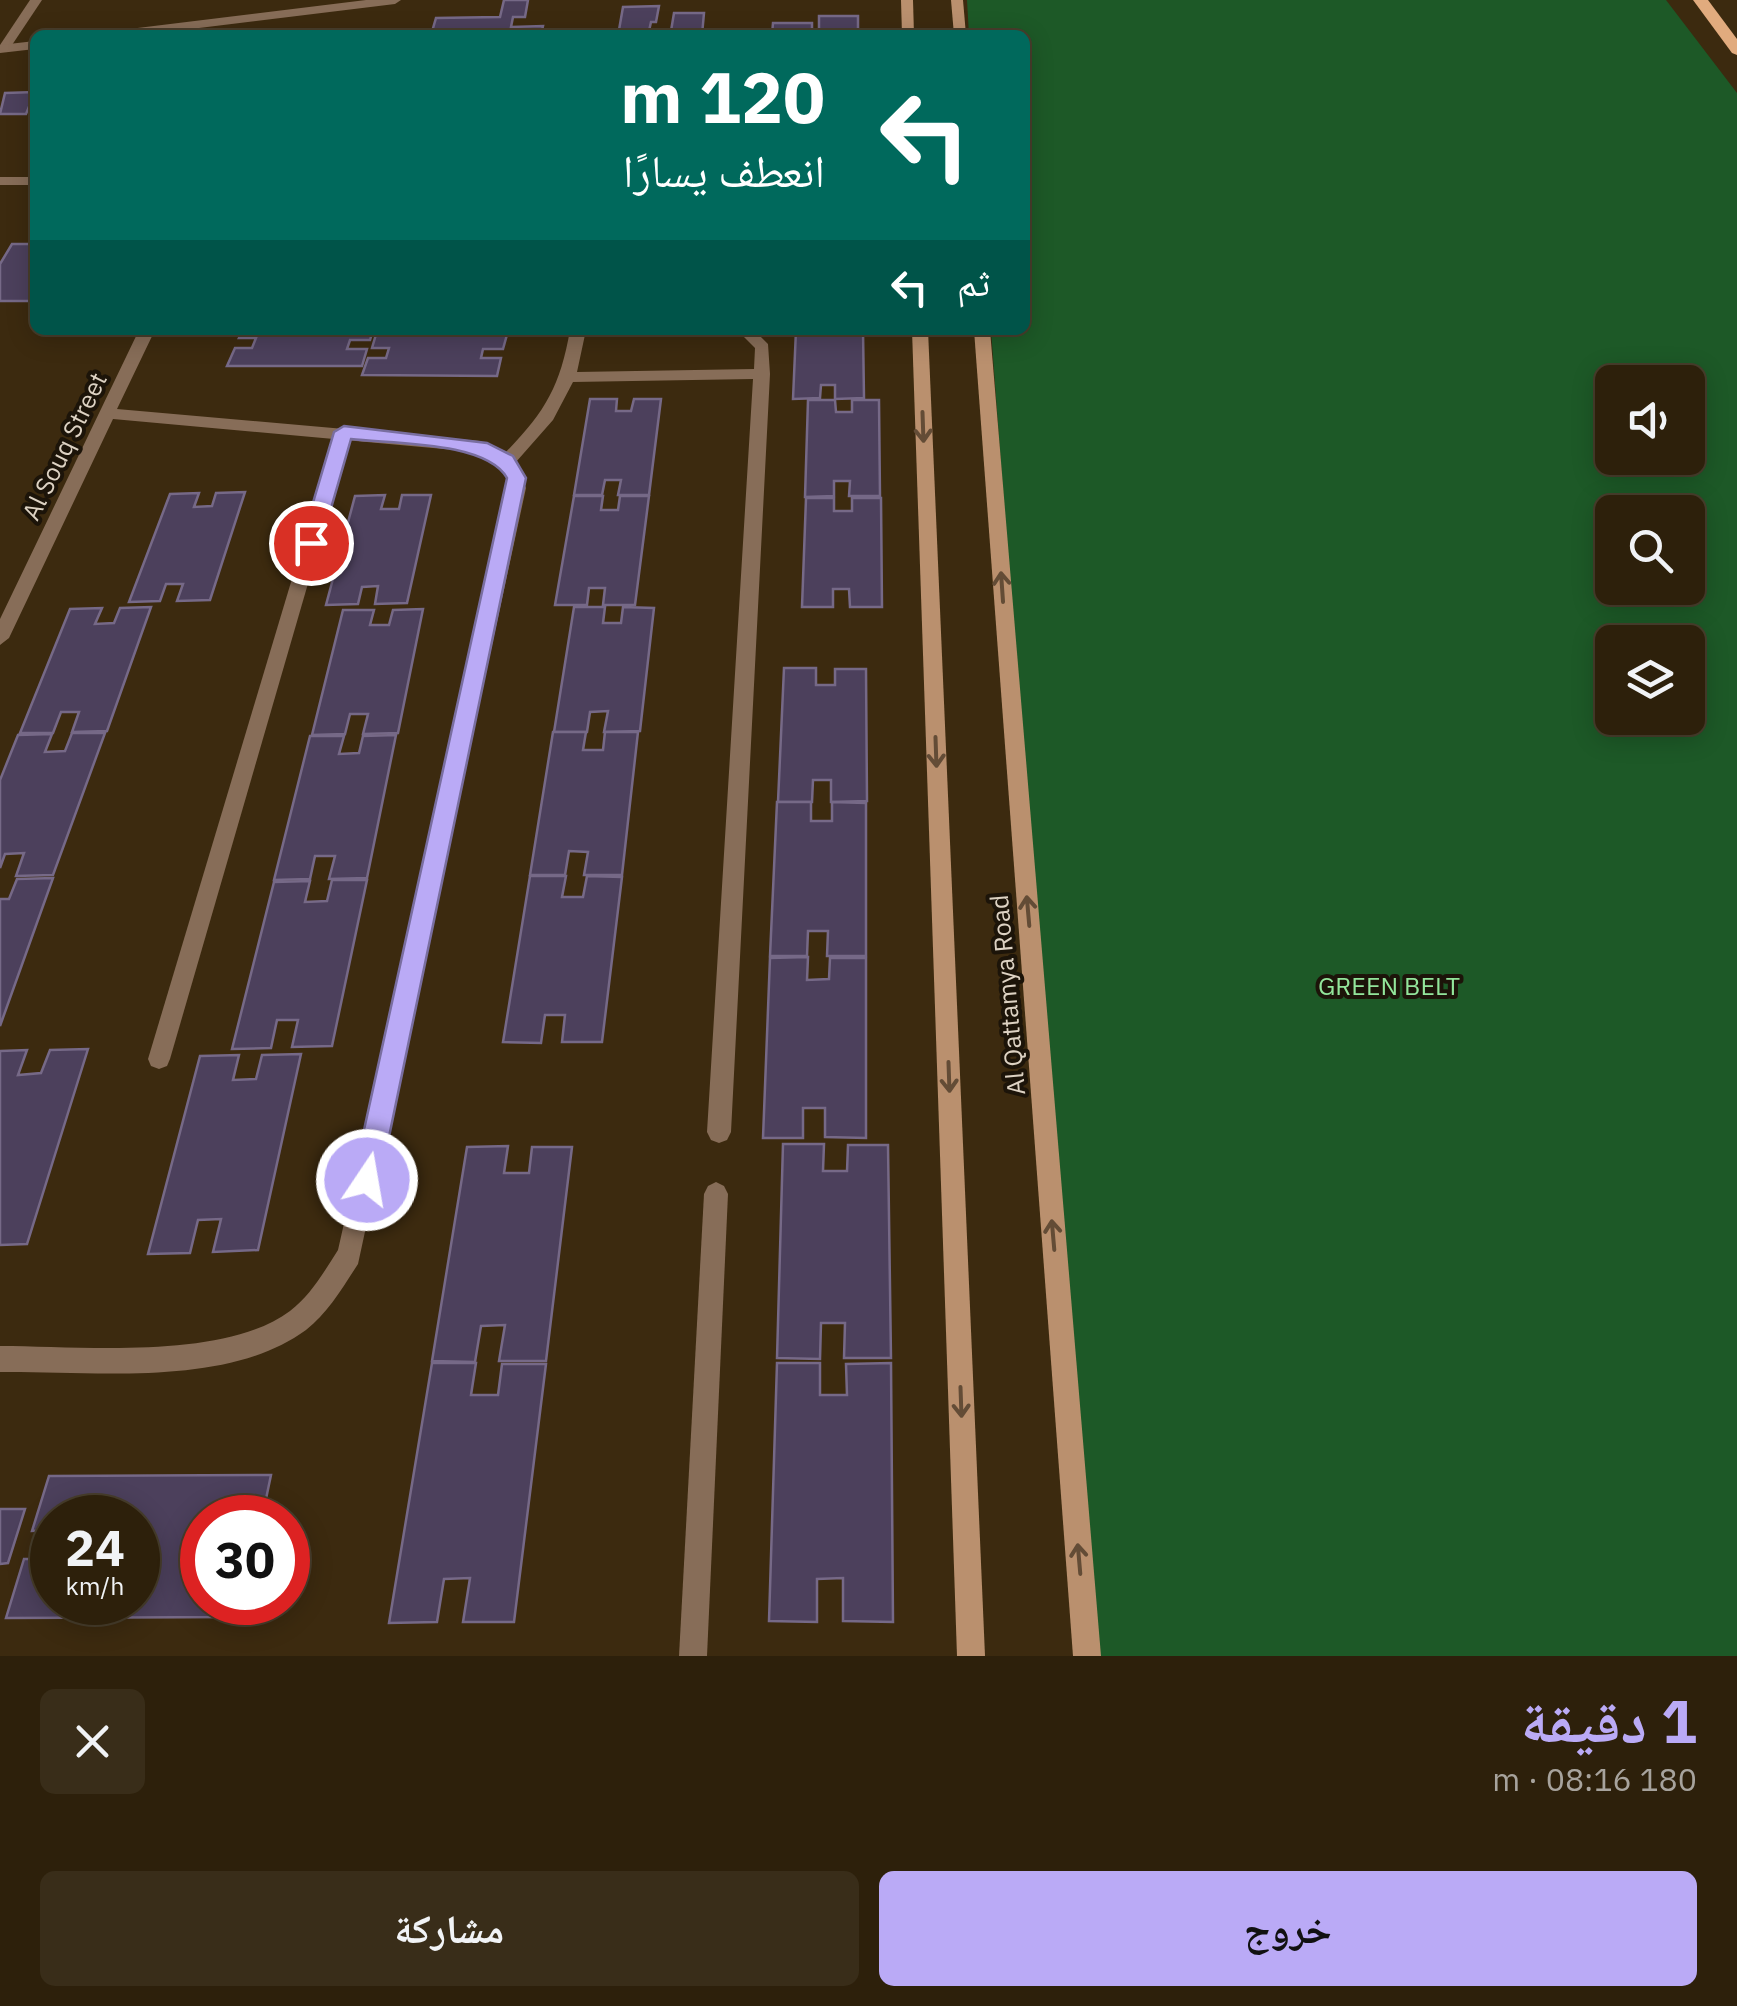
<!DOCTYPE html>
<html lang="ar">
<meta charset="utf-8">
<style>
:root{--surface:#2d200b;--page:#392d19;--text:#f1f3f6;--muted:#a7a39d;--line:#483e2c;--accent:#baaaf6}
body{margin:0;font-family:"IBM Plex Sans","Noto Naskh Arabic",sans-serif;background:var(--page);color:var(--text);direction:rtl;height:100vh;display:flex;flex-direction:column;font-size:38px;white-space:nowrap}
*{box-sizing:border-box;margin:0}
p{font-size:32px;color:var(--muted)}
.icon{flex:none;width:55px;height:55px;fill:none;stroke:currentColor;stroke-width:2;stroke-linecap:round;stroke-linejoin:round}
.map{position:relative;height:1656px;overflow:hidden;direction:ltr}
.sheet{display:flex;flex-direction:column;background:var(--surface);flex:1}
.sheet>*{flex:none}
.hud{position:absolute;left:30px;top:30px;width:1000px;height:305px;border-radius:15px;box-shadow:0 5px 25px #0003,0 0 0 2px var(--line);direction:rtl;background:#00695c;color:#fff;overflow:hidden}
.controls{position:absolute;left:1595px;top:365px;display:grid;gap:20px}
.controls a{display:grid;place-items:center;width:110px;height:110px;border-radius:15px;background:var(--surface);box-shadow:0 5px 25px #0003,0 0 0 2px var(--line);font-size:50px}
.speed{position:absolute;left:30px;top:1495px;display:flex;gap:20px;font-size:50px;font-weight:700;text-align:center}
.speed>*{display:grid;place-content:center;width:130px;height:130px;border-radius:50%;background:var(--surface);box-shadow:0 5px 25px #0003,0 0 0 2px var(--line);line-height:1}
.speed small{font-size:25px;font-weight:400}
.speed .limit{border:15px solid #d22;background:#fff;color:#111}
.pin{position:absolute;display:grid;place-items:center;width:85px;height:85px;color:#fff;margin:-42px;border:5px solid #fff;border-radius:50%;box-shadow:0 2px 10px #0007}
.me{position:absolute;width:110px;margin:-55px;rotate:12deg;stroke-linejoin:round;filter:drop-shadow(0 0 8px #0008)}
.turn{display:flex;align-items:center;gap:35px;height:210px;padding:0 40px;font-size:45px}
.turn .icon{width:130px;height:130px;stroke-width:2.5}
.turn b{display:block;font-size:70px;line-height:85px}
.then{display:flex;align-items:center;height:95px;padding:0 40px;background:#0003;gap:20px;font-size:38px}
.round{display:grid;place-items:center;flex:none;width:105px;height:105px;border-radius:15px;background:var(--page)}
.overview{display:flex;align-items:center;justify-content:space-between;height:170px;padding:0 40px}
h1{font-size:60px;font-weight:700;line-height:75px;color:var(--accent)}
.cta{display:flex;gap:20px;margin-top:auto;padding:20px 40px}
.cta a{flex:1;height:115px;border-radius:15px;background:var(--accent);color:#111;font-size:40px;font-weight:700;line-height:115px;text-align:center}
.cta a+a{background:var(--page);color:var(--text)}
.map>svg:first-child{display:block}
.green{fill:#1d5927;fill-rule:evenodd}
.building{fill:#4c405c;stroke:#766987;stroke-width:2.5}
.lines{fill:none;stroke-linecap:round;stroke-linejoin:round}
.lane{fill:#876d58;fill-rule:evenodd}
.street{fill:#876d58;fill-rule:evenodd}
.secondary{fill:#ba906e;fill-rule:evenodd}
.primary{fill:#e1ab7e;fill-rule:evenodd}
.oneway{stroke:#634c36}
.route{fill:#baaaf6;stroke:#796ea0;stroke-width:2.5}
.labels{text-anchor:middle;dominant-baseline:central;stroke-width:8;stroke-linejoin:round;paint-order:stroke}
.street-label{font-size:25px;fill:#ddd2c3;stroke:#1c1409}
.park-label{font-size:25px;fill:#93e69b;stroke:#1c1409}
</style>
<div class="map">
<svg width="1737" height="1656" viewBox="0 0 1737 1656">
<rect width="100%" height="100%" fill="#3c2a0f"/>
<path class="green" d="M 967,0 L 1666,0 L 1737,93 L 1737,1656 L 1090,1656 L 991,330 L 1025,330 L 1025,35 L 969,35 ZM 1612,382 L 1688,382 L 1688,458 L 1612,458 ZM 1612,512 L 1688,512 L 1688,588 L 1612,588 ZM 1612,642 L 1688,642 L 1688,718 L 1612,718 Z"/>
<g class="building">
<path d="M 504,0 L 528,0 L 525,17 L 513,17 L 511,27 L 543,26 L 541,35 L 413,35 L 431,35 L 436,18 L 500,17 Z"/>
<path d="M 659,6 L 656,22 L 651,22 L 649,31 L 671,31 L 674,13 L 704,13 L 702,35 L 612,35 L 619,30 L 623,7 Z"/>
<path d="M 819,16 L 858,16 L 858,35 L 819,33 Z"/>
<path d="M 773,23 L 812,23 L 812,35 L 772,35 Z"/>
<path d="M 35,92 L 26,114 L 0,114 L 5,93 Z"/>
<path d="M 12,244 L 35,244 L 35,301 L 0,301 L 0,264 Z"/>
<path d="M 243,330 L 373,330 L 370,340 L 350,340 L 347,349 L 367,349 L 362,366 L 227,366 L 235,348 L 252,348 L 256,338 L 239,338 Z"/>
<path d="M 796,330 L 863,330 L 864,398 L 835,399 L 835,385 L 821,385 L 820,398 L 793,399 Z"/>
<path d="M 377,331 L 508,331 L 503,349 L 483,349 L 481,358 L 501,358 L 497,376 L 362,375 L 368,358 L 386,358 L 389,348 L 372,348 Z"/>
<path d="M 590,399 L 617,399 L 616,411 L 631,411 L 634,399 L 661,399 L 649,495 L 618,495 L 621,480 L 605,480 L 602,495 L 574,495 Z"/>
<path d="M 808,400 L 835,400 L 836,412 L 852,412 L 852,400 L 879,400 L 880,496 L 849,496 L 850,481 L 834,481 L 834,496 L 805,497 Z"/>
<path d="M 245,492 L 210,600 L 177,601 L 183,584 L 166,584 L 160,601 L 129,602 L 170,494 L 199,493 L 194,507 L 212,506 L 216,493 Z"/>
<path d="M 385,495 L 381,509 L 399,509 L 402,495 L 431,495 L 407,603 L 375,604 L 378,586 L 362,587 L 358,604 L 326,605 L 355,496 Z"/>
<path d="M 574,496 L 603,496 L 601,510 L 618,510 L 620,496 L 649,496 L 635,605 L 603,605 L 605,588 L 589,588 L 587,605 L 555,605 Z"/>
<path d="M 806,498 L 834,498 L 834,511 L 852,511 L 852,498 L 881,498 L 882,607 L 850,607 L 849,589 L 833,589 L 833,607 L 802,607 Z"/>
<path d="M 151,607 L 107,731 L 72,732 L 79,712 L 61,712 L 53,733 L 20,733 L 70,609 L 102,608 L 95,624 L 114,623 L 120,608 Z"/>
<path d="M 574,607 L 605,607 L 603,623 L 621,623 L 623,607 L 654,608 L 640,731 L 604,732 L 608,711 L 590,712 L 587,732 L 554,732 Z"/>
<path d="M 423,609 L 398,733 L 363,734 L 368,714 L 350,714 L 345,734 L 312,735 L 343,610 L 374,610 L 370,625 L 389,625 L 393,610 Z"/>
<path d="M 784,668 L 816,668 L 816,685 L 835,685 L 835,669 L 866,669 L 867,801 L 831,802 L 831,780 L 813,780 L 812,802 L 778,802 Z"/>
<path d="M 553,732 L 586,732 L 583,750 L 603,750 L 605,732 L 638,732 L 622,875 L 584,875 L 588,852 L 569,851 L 565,875 L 530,875 Z"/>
<path d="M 72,733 L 105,733 L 53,875 L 16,876 L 24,853 L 5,854 L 0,868 L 0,780 L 18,735 L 52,734 L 45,752 L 65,751 Z"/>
<path d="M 396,735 L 367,878 L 329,879 L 335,856 L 315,856 L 310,879 L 274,880 L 310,736 L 344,736 L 339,754 L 359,753 L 363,736 Z"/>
<path d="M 777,802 L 811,802 L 811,821 L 832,821 L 832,802 L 866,803 L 866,956 L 827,956 L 828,931 L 808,931 L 807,956 L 770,956 Z"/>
<path d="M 530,876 L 566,876 L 562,897 L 583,897 L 587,876 L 622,877 L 602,1042 L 562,1042 L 565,1015 L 545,1015 L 541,1043 L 503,1042 Z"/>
<path d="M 53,878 L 0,1026 L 0,899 L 9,899 L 17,879 Z"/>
<path d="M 332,880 L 367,880 L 332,1046 L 292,1047 L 298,1020 L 277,1020 L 271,1048 L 232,1049 L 274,882 L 310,881 L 305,902 L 327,901 Z"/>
<path d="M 808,957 L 807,980 L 829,979 L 830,958 L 866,958 L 866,1138 L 825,1137 L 825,1108 L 803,1108 L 803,1138 L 763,1138 L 770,958 Z"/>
<path d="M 88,1049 L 27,1244 L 0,1245 L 0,1051 L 27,1050 L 18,1075 L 41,1073 L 50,1050 Z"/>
<path d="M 301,1054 L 258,1250 L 213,1252 L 221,1219 L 198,1220 L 190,1253 L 148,1254 L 200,1056 L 239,1055 L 233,1080 L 256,1079 L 262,1055 Z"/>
<path d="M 783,1144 L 824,1144 L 823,1171 L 847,1171 L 848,1145 L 888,1145 L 891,1358 L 844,1358 L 845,1323 L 821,1323 L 820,1359 L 777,1358 Z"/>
<path d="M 508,1146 L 504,1173 L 529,1173 L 532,1147 L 572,1147 L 546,1361 L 499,1361 L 505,1325 L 481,1326 L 475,1362 L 432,1361 L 467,1147 Z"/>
<path d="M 432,1363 L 476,1363 L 471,1395 L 498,1395 L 502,1364 L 546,1364 L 514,1622 L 463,1622 L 470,1578 L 444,1579 L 437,1622 L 389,1623 Z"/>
<path d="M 777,1363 L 820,1363 L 820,1395 L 847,1395 L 846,1364 L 891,1363 L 893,1622 L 843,1621 L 843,1578 L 817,1579 L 817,1622 L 769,1621 Z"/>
<path d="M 271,1475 L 262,1518 L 202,1518 L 202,1602 L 243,1602 L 240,1617 L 6,1618 L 24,1559 L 52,1559 L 52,1602 L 138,1602 L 138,1518 L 52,1518 L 52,1530 L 32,1531 L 49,1476 Z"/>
<path d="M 0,1509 L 25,1509 L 8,1563 L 0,1564 Z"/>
</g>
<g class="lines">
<g class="lane">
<path d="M 30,0 L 42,0 L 8,51 L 0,51 L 0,45 Z"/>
<path d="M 344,427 L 352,432 L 170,1059 L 167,1066 L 159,1069 L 151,1066 L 148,1059 L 336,432 Z"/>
</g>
<g class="street">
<path d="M 366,0 L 401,0 L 395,4 L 142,35 L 107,35 L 113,31 Z"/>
<path d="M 35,41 L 35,49 L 0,53 L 0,45 Z"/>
<rect x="0" y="177" width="35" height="8"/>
<path d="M 139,330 L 155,330 L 117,409 L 480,441 L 505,453 C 545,412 560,387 570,330 L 586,330 L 577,372 L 754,369 L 755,348 L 737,330 L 754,330 L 768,344 L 770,374 L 731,1132 L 727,1140 L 719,1143 L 711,1140 L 707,1132 L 753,379 L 573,382 L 553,420 L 516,462 L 526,488 L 358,1264 C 343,1287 328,1313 306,1330 C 227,1388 93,1371 0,1372 L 0,1346 C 81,1346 223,1361 290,1311 C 310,1296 324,1272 338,1250 L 510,488 L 500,464 L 477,452 L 113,419 L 9,638 L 0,645 L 0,619 Z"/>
<path d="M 716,1182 L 724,1186 L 728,1194 L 707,1656 L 679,1656 L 704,1194 L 708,1186 Z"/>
</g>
<g class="secondary">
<path d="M 901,0 L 913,0 L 914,35 L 902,35 Z"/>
<path d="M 951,0 L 963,0 L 966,35 L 954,35 Z"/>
<path d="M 912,330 L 928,330 L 985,1656 L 957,1656 Z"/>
<path d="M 974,330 L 990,330 L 1101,1656 L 1073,1656 Z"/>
</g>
<path class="primary" d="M 1693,0 L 1708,0 L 1737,39 L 1737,55 L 1732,53 Z"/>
</g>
<defs><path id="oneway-shaft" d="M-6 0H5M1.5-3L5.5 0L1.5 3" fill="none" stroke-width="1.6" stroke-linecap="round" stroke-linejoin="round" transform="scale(2.5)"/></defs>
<g class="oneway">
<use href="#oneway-shaft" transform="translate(923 427) rotate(88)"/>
<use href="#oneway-shaft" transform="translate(1002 587) rotate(-94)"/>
<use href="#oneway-shaft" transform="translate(936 752) rotate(88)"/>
<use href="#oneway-shaft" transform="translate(1028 911) rotate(-95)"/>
<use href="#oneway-shaft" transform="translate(949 1077) rotate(88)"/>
<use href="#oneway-shaft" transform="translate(1053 1235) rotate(-95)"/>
<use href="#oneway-shaft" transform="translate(961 1402) rotate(88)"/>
<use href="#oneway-shaft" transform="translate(1079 1559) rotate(-95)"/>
</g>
<path class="route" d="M 344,426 L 487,443 L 513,456 L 526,478 L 380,1180 L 376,1189 L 367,1193 L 357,1189 L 353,1180 L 507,478 C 486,441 392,444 351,439 L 321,543 L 311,550 L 304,548 L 301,543 L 334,432 Z"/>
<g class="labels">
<g class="street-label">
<text transform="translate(64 446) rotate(-64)">Al Souq Street</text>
<text transform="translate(1007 995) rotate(-95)">Al Qattamya Road</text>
</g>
<g class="park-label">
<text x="1389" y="985">GREEN BELT</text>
</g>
</g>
</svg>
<div class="controls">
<a><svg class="icon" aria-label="sound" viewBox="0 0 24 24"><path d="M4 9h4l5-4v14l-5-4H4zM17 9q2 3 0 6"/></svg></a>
<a><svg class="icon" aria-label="search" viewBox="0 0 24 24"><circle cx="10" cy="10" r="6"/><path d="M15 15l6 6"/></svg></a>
<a><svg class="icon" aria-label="layers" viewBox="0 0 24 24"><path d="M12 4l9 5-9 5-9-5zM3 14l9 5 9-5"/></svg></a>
</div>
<div class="speed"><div>24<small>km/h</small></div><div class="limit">30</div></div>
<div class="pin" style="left:311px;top:543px;background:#d93025"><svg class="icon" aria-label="arrive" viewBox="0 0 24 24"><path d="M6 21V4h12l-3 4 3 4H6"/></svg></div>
<svg class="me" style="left:367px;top:1180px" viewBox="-20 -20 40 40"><circle r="17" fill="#baaaf6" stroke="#fff" stroke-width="3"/><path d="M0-11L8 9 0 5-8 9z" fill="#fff"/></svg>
<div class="hud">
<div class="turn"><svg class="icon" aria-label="left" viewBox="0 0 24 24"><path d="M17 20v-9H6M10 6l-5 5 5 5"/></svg><div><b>120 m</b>انعطف يسارًا</div></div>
<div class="then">ثم<svg class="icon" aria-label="left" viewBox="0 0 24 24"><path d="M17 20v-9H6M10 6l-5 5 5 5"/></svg></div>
</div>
</div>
<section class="sheet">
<div class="overview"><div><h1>1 دقيقة</h1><p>180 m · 08:16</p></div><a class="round"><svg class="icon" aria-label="close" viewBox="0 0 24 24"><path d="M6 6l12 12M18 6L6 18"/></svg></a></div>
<div class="cta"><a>خروج</a><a>مشاركة</a></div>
</section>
